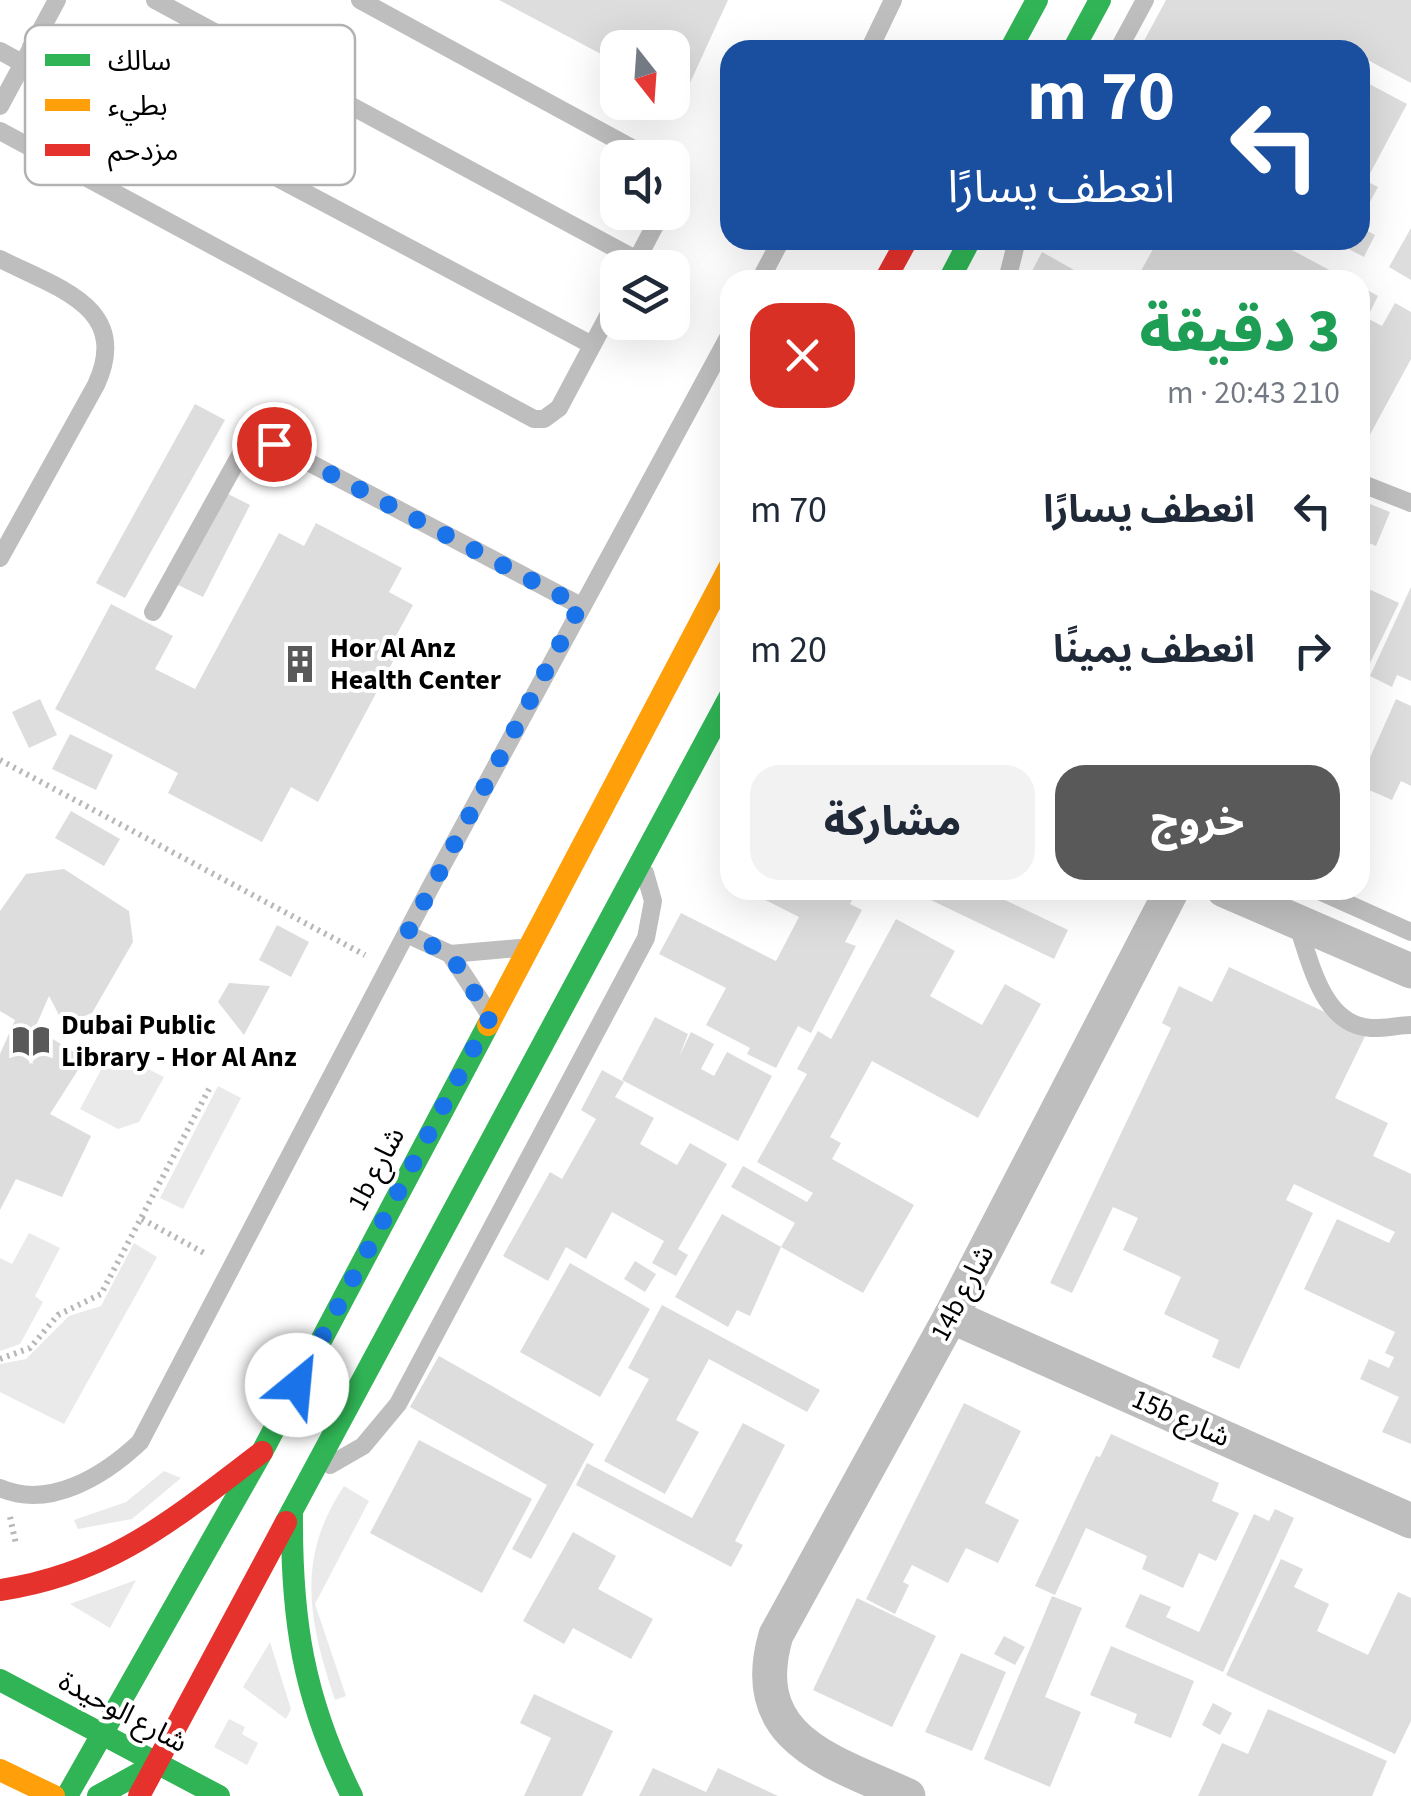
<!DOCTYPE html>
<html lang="ar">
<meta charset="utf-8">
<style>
:root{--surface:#fff;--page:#f2f2f3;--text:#1f2937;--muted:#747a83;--accent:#595959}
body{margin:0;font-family:"Source Sans 3","Noto Sans Arabic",sans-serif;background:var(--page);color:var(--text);direction:rtl;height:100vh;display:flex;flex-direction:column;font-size:38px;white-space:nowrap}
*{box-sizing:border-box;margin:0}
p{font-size:32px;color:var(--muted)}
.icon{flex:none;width:55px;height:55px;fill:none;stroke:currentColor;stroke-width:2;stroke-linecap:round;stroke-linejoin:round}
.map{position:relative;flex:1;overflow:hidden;direction:ltr}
.drawer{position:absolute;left:720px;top:270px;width:650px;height:630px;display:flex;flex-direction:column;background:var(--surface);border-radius:30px;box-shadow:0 10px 40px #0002;direction:rtl}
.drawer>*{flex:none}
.guide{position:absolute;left:720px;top:40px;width:650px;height:210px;border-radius:30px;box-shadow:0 10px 40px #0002;direction:rtl;background:#1a4fa0;color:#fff;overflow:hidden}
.needle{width:65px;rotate:163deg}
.buttons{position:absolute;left:600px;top:30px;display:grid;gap:20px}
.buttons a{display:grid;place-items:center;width:90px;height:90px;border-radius:20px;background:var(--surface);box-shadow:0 10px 40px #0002;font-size:50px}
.pin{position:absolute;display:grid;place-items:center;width:85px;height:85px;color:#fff;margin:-42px;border:5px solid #fff;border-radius:50%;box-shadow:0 2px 10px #0007}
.me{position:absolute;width:110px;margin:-55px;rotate:28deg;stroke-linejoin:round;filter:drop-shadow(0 0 8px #0008)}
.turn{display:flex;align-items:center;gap:35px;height:210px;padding:0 30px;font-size:45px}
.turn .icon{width:130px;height:130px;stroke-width:2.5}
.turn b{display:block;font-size:70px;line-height:85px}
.round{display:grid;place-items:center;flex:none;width:105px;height:105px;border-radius:30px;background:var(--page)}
.summary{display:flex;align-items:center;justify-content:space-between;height:170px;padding:0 30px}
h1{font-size:60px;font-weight:800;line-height:75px;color:#1e9e55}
.cta{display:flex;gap:20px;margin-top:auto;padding:20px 30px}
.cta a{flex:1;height:115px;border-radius:30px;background:var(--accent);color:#fff;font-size:40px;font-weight:800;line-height:115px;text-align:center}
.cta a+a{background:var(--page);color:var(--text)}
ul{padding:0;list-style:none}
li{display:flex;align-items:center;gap:30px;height:140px;padding:0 30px}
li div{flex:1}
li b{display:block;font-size:38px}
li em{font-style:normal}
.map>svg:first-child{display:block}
.green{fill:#eaeaea}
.building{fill:#ddd}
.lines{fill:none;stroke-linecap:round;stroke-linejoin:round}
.path{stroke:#b8b8b8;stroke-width:6;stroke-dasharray:2.5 5;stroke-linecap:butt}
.lane{stroke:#bebebe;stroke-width:18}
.street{stroke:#bebebe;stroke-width:35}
.fast{stroke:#30b455;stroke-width:22}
.slow{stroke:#ff9f0a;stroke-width:22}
.jam{stroke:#e5322d;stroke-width:22}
.route{stroke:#1a73e8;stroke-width:18;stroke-dasharray:0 32.4}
.labels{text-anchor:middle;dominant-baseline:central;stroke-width:8;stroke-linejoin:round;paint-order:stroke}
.poi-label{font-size:28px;font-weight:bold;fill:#000;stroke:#fff;text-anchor:start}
.street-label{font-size:28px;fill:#000;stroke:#fff}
.key{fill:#fff;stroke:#b2b2b2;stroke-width:2.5}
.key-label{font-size:28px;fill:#000}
</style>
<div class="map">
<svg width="1411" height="1796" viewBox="0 0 1411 1796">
<rect width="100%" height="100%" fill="#fff"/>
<g class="green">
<path d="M 136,1063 L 164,1077 L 139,1122 L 118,1129 L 80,1109 L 101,1070 Z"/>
<path d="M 218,1086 L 241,1098 L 183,1209 L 160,1198 Z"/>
<path d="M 29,1233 L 60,1248 L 35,1296 L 43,1302 L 20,1344 L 0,1351 L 0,1258 L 12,1264 Z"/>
<path d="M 134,1243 L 157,1257 L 64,1424 L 0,1392 L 0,1364 L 26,1359 L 69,1316 L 101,1306 Z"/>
<path d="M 164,1471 L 181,1478 L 132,1519 L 78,1529 L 74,1520 L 126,1502 Z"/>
<path d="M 344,1486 L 369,1501 L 315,1604 L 346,1696 L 335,1700 C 309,1622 295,1559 344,1486 Z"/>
<path d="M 136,1580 L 110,1628 L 70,1604 Z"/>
<path d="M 270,1642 L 291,1709 L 286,1719 L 243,1687 Z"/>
<path d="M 229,1719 L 245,1727 L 242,1734 L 258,1743 L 247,1765 L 214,1747 Z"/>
</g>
<g class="building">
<path d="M 499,0 L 728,0 L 683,98 L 672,92 L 672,48 L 618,48 L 618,63 Z"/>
<path d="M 1166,0 L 1411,0 L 1411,83 L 1360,56 L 1360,50 L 1139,50 Z"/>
<path d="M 1360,79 L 1407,104 L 1366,181 L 1378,187 L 1360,220 Z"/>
<path d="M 1360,227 L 1375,235 L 1364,257 L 1331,240 L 1360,240 Z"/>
<path d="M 1411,228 L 1411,280 L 1389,267 Z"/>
<path d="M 1158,240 L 1298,240 L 1292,250 L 1348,280 L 1136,280 Z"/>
<path d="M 1042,252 L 1092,280 L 1018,280 L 1021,276 L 1028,279 Z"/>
<path d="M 1360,286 L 1378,296 L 1367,318 L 1382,326 L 1395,303 L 1411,312 L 1411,359 L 1360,453 Z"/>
<path d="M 195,404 L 225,420 L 125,598 L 96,583 Z"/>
<path d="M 222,491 L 250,505 L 203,597 L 176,584 Z"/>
<path d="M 1360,500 L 1390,512 L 1376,546 L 1360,539 Z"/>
<path d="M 316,523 L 402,568 L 389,592 L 413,605 L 397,634 L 405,639 L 318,802 L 291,787 L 262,842 L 168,793 L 178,773 L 55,709 L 111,604 L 173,636 L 155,669 L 195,689 L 279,533 L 304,546 Z"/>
<path d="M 1360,585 L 1399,603 L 1369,665 L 1360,661 Z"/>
<path d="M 1411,587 L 1411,681 L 1397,675 L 1392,687 L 1370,676 Z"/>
<path d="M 40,699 L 57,735 L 29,748 L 12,712 Z"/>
<path d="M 1396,699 L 1411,706 L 1411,786 L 1401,781 L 1392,800 L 1360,786 L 1360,780 Z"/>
<path d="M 70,734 L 113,755 L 96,790 L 52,769 Z"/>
<path d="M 71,811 L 120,839 L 104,866 L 55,838 Z"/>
<path d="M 64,869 L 129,911 L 133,942 L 92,1013 L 77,1019 L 59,1015 L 49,996 L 35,1028 L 85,1059 L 50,1114 L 91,1136 L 62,1197 L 16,1179 L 0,1210 L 0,1054 L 15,1020 L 0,1011 L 0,911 L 26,874 Z"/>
<path d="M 746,890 L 857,890 L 850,904 L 862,910 L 845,942 L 856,946 L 811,1033 L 798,1026 L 776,1068 L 747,1054 L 750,1048 L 706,1025 L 726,988 L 659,954 L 681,913 L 776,961 L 799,917 Z"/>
<path d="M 910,890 L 984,890 L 1068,930 L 1054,959 Z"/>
<path d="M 896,919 L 955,951 L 930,996 L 982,1025 L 1005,984 L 1041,1004 L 978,1118 L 872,1061 L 830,1137 L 841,1143 L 832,1159 L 914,1205 L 863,1293 L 781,1247 L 795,1223 L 731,1187 L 743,1166 L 807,1202 L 813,1193 L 757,1162 L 807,1074 L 797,1069 L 818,1031 L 831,1039 Z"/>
<path d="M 277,925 L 309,942 L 291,977 L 259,960 Z"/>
<path d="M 1229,967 L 1367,1032 L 1335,1098 L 1388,1123 L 1373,1156 L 1411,1174 L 1411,1444 L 1382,1432 L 1399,1397 L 1360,1379 L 1369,1359 L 1389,1368 L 1394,1357 L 1385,1353 L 1395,1332 L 1304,1289 L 1337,1219 L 1389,1243 L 1395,1232 L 1294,1184 L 1286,1200 L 1313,1213 L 1239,1369 L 1212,1357 L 1219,1340 L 1164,1314 L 1181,1277 L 1123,1250 L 1138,1218 L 1113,1207 L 1072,1293 L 1050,1283 L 1171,1028 L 1162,1023 L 1179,986 L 1212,1002 Z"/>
<path d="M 229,983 L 270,986 L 244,1035 L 218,1002 Z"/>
<path d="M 655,1017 L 688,1034 L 679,1057 L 691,1032 L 714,1044 L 701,1069 L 714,1076 L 727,1052 L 772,1076 L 738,1141 L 622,1080 Z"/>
<path d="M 602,1070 L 624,1082 L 615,1097 L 654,1118 L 640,1144 L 677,1165 L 690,1143 L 727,1164 L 678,1249 L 688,1255 L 676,1276 L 652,1263 L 664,1241 L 612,1212 L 586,1259 L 566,1247 L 548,1281 L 503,1256 L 550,1172 L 562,1179 L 596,1119 L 581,1110 Z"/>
<path d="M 722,1214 L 781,1247 L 750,1316 L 737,1310 L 728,1327 L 675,1297 Z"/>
<path d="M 635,1261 L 656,1274 L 645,1292 L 624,1279 Z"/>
<path d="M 570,1263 L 650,1309 L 600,1397 L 520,1352 Z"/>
<path d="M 662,1305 L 820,1390 L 807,1412 L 709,1359 L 676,1420 L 699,1432 L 665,1494 L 604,1461 L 649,1379 L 628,1368 Z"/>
<path d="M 439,1356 L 594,1444 L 531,1559 L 512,1549 L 547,1485 L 410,1407 Z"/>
<path d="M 964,1403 L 1021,1431 L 985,1503 L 1019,1520 L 998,1563 L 966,1548 L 948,1583 L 912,1565 L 903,1582 L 909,1585 L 895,1614 L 866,1599 Z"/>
<path d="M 743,1423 L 785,1445 L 735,1541 L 743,1545 L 731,1567 L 576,1485 L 587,1463 L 692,1518 Z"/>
<path d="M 1111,1434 L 1219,1483 L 1212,1501 L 1239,1513 L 1216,1561 L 1199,1553 L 1183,1588 L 1142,1569 L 1147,1556 L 1086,1528 L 1055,1595 L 1035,1586 L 1096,1456 L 1100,1457 Z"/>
<path d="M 419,1440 L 532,1499 L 482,1593 L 370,1533 Z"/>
<path d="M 1275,1509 L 1294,1518 L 1223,1672 L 1125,1627 L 1140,1594 L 1171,1607 L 1166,1617 L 1199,1632 L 1254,1514 L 1269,1521 Z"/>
<path d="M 573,1532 L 616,1556 L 598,1589 L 653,1619 L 631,1659 L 573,1628 L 564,1644 L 523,1621 Z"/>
<path d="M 1281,1559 L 1303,1569 L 1294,1587 L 1329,1604 L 1317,1631 L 1368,1655 L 1398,1592 L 1411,1598 L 1411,1721 L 1395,1754 L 1226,1675 Z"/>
<path d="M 1052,1596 L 1082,1608 L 1045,1697 L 1081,1712 L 1050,1787 L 984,1759 Z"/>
<path d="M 857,1598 L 936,1636 L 892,1727 L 813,1690 Z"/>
<path d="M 1004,1636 L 1025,1647 L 1015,1665 L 994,1654 Z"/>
<path d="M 1111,1646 L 1194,1681 L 1171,1738 L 1134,1723 L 1137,1714 L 1090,1695 Z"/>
<path d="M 961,1653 L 1006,1672 L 972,1751 L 925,1732 Z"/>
<path d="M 534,1694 L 613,1731 L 582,1796 L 524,1796 L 551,1738 L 520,1723 Z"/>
<path d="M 1213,1703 L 1232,1713 L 1220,1735 L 1202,1725 Z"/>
<path d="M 1268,1709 L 1387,1761 L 1372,1796 L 1198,1796 L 1222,1743 L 1248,1754 Z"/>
<path d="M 653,1768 L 706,1792 L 718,1768 L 778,1796 L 639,1796 Z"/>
</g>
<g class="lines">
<g class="path">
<path d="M 0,760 L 365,955"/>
<path d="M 142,1219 L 206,1254"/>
<path d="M 0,1359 L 30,1348 L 58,1315 L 101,1294 L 209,1089"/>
<path d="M 10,1517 L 16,1544"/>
</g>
<g class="lane">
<path d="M 155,0 L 637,260"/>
<path d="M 360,0 L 650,158"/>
<path d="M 31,47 L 592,345"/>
<path d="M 869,50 L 893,0"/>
<path d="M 1118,50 L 1145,0"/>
<path d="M 0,51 L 22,63"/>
<path d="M 0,106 L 57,0"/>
<path d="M 0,131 L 534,419 L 544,419 L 559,408 L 618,297"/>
<path d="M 0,259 C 57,288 132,307 96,385 L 0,558"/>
<path d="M 633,267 L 662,212"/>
<path d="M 760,280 L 781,240"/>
<path d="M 1007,280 L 1017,240"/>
<path d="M 1360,483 L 1411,503"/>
<path d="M 153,612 L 240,455 L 256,445 L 274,444 L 581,606"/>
<path d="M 1317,890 L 1411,932"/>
<path d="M 1297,924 C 1311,962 1322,1025 1371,1028 C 1384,1029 1398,1025 1411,1025"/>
<path d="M 407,934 L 450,954 L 488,1012"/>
<path d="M 450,954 L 519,948"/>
<path d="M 330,1465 L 363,1446 L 398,1404 L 646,938 L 653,901 L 645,873"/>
<path d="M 0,1488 C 50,1510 105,1475 140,1442 L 430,888 L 730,334"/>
</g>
<g class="street">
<path d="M 1224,890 L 1411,971"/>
<path d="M 951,1316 L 1411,1521"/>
<path d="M 908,1796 C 832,1761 745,1740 776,1635 L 951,1316 L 1172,890"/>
</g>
<g class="fast">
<path d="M 1010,50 L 1037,0"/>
<path d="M 1073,50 L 1100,0"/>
<path d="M 949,280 L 970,240"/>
<path d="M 292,1511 C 291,1619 303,1698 352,1796"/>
<path d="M 286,1522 L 730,696"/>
<path d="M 0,1680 L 219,1796"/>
<path d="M 67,1796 L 262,1452 L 488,1025"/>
<path d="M 98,1796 L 156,1764"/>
</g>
<g class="slow">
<path d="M 488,1025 L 730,566"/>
<path d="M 0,1770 L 54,1796"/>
</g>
<g class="jam">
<path d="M 885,280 L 907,240"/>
<path d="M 0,1590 C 111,1574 176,1517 262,1452"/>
<path d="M 139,1796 L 286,1522"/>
</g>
</g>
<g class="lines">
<path class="route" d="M 274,444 L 580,606 L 407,934 L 450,954 L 490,1017 L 297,1385"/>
</g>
<defs>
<g id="building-bare" transform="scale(3)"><path d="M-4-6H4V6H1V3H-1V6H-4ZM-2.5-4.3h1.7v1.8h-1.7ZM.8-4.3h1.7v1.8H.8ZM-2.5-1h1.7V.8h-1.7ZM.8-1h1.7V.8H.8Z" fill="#595959" stroke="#fff" stroke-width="2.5" paint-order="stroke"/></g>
<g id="library-bare" transform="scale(3)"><path d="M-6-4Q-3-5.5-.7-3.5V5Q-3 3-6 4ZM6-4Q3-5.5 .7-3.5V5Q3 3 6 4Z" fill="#595959" stroke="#fff" stroke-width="2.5" paint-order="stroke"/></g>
</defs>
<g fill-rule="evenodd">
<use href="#building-bare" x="300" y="664"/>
<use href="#library-bare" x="31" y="1041"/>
</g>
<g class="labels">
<g class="poi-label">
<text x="330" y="648">Hor Al Anz<tspan x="330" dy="32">Health Center</tspan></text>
<text x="61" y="1025">Dubai Public<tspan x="61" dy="32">Library - Hor Al Anz</tspan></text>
</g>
<g class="street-label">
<text transform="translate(376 1169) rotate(-62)">1b شارع</text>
<text transform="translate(962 1293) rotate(-62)">14b شارع</text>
<text transform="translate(1181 1418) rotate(24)">15b شارع</text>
<text transform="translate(123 1712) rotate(28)">شارع الوحيدة</text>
</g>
</g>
<rect x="25" y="25" width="330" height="160" rx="15" class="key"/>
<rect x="45" y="54" width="45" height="12" fill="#30b455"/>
<rect x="45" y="99" width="45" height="12" fill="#ff9f0a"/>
<rect x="45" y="144" width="45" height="12" fill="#e5322d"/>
<g class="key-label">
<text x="108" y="70">سالك</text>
<text x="108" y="115">بطيء</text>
<text x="108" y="160">مزدحم</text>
</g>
</svg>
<div class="buttons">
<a><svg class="needle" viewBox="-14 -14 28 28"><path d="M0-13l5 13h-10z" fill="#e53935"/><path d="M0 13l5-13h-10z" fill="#747a83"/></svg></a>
<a><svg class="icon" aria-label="sound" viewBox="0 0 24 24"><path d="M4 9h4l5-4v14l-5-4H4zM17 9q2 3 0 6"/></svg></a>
<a><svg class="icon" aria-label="layers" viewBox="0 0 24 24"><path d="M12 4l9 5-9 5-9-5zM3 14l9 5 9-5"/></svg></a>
</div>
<div class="pin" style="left:274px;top:444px;background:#d93025"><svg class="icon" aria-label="arrive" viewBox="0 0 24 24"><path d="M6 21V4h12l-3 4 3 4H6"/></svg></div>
<svg class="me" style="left:297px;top:1385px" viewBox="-20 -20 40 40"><circle r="19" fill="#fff"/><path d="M0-13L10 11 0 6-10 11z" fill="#1a73e8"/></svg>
<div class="guide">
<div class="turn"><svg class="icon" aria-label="left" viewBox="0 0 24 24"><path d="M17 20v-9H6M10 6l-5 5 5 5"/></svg><div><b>70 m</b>انعطف يسارًا</div></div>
</div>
<section class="drawer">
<div class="summary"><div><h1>3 دقيقة</h1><p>210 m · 20:43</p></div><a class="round" style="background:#d93025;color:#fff"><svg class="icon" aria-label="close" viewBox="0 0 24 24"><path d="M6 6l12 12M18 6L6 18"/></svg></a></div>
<ul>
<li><svg class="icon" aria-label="left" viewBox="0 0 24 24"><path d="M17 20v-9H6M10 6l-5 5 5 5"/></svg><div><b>انعطف يسارًا</b></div><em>70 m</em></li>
<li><svg class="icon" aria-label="right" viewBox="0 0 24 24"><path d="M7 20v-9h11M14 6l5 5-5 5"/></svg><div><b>انعطف يمينًا</b></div><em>20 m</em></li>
</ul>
<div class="cta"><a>خروج</a><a>مشاركة</a></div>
</section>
</div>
